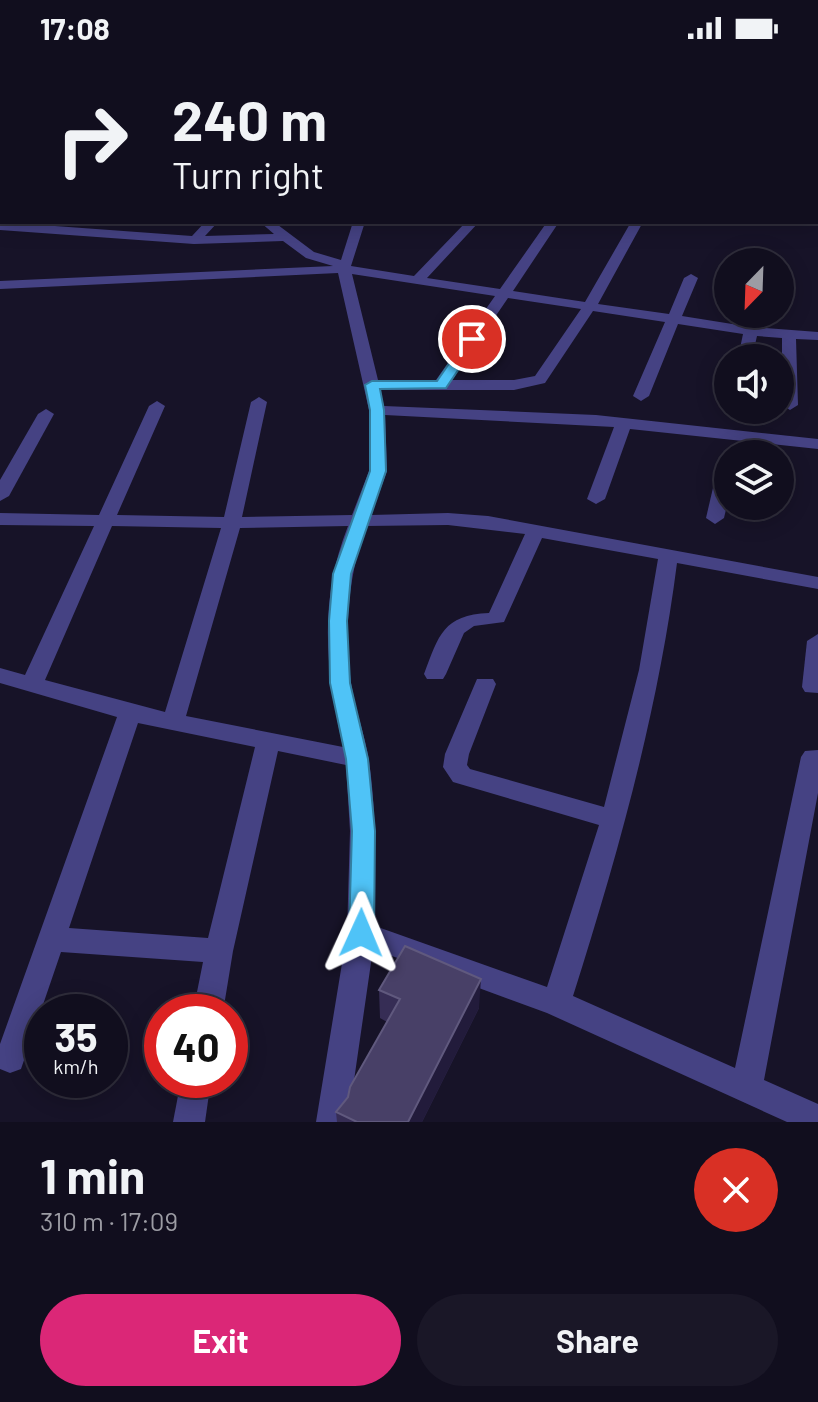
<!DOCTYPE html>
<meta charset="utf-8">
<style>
:root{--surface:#110e1e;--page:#1a1727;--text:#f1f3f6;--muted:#9c9ca4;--line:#302e3c;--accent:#db2777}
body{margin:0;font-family:Barlow,sans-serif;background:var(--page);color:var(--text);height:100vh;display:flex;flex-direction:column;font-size:30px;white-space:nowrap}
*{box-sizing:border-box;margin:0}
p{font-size:26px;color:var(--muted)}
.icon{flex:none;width:44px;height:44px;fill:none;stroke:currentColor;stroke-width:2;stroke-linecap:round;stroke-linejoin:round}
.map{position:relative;height:1066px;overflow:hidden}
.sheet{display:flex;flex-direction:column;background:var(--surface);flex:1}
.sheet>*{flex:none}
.banner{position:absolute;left:0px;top:0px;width:818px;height:168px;box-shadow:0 4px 20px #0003,0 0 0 2px var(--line);background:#110e1e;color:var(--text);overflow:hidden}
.needle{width:52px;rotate:203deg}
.buttons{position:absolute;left:714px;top:192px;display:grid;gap:16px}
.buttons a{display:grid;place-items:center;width:80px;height:80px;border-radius:50%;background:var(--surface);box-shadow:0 4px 20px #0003,0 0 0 2px var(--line);font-size:40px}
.speed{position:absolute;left:24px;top:938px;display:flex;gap:16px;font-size:40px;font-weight:700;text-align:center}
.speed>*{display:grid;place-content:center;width:104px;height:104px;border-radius:50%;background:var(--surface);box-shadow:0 4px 20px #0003,0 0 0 2px var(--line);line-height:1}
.speed small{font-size:20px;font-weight:400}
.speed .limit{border:12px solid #d22;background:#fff;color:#111}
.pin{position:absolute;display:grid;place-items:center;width:68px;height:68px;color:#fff;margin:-34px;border:4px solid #fff;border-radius:50%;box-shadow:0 2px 8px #0007}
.me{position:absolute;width:88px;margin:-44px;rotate:1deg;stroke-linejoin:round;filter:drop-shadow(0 0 6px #0008)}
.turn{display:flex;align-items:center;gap:28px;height:168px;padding:0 40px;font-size:36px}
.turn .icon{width:104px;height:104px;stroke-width:2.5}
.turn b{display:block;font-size:56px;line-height:68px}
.round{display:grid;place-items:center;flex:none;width:84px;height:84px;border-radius:42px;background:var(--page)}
.head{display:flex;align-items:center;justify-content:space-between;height:136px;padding:0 40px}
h1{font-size:48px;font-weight:700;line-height:60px}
.primary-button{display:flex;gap:16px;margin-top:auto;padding:16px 40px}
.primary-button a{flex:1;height:92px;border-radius:48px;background:var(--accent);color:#fff;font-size:32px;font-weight:700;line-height:92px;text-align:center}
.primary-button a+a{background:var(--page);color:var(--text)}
.status{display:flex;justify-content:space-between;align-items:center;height:56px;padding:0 40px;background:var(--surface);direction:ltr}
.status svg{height:22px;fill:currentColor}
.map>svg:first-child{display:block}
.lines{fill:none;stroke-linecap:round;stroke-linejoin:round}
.minor{fill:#454283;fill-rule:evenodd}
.wall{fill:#362d55}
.shaded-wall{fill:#221b3b}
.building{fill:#484067;stroke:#60597e;stroke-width:2}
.route{fill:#4fc3f7;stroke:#337fa1;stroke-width:2}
</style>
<div class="status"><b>17:08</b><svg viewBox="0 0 49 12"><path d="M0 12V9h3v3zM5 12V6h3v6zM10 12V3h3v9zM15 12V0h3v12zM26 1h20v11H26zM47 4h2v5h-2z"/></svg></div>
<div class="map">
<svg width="818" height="1066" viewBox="0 0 818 1066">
<rect width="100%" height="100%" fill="#171328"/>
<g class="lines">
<g class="minor">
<path d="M 284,0 L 318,0 L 320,2 L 286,2 Z"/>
<path d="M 332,0 L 340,0 L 341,2 L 333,2 Z"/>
<path d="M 441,0 L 450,0 L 440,2 Z"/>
<path d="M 495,0 L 504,0 L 494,2 Z"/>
<path d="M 554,0 L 563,0 L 553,2 Z"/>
<path d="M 613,0 L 643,0 L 645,2 L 615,2 Z"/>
<rect x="0" y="30" width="2" height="6"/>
<path d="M 816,53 L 818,54 L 818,60 L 816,59 Z"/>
<rect x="816" y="155" width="2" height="7"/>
<path d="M 0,166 L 192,180 L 205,166 L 218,166 L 205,180 L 274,178 L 260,166 L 274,166 L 314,196 L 341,204 L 353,166 L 365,166 L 351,210 L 414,220 L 466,166 L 479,166 L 427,222 L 500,233 L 547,166 L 559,166 L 513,235 L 585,246 L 631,166 L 643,166 L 598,248 L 669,258 L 684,222 L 691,218 L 698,222 L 682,260 L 751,271 L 818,276 L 818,284 L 796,283 L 798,349 L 790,354 L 782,349 L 782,282 L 757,280 L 752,302 L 738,302 L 743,278 L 678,268 L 649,340 L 641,345 L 633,340 L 665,266 L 593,255 L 545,327 L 514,334 L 380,334 L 384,350 L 596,359 L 818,383 L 818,393 L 630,373 L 605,443 L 596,448 L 587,443 L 614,371 L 385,359 L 387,415 L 371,459 L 448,457 L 488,460 L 818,521 L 818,533 L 677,507 C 658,656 618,798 573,940 L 735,1012 L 801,701 L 805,695 L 818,694 L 818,737 L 764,1024 L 818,1048 L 818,1066 L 787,1066 L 547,957 L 373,893 L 348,1066 L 316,1066 L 347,877 L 350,775 L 346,709 L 278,695 L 233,895 L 223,956 L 193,956 L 203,906 L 61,896 L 21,1013 L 10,1017 L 0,1013 L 0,988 L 117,661 L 0,627 L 0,612 L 25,619 L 94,470 L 0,469 L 0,457 L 99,459 L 149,350 L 157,345 L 165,350 L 117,459 L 224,461 L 251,346 L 259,341 L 267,346 L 242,461 L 352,459 L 369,415 L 369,354 L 338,217 L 0,233 L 0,225 L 333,210 L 306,202 L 283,185 L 194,188 L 0,174 ZM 352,218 L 495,240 L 436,324 L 378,324 ZM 508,242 L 581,253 L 535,320 L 514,324 L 452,324 ZM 448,469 L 525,478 L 489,557 C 443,559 439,579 424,618 L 427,623 L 443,623 L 446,618 L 464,577 L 474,570 L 504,566 L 542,482 L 658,503 L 639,614 L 604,751 L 470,713 L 467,709 L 469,698 L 496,628 L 493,623 L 477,623 L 445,698 L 443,711 L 453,726 L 599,769 L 547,931 L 375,870 C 375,815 377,760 369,705 C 365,679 355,653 351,627 C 344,574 348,520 366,470 ZM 112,470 L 221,472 L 165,656 L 45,624 ZM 348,470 C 318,546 326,614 343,691 L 186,660 L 240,472 ZM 138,667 L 255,691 L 208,882 L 69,872 Z"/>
<path d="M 46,353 L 54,358 L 9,440 L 0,445 L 0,424 L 38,358 Z"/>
<path d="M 728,401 L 728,445 L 724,462 L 715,468 L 706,462 L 719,406 Z"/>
<path d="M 818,578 L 818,637 L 805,636 L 802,631 L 807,585 Z"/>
<path d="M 181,1024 L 211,1024 L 205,1066 L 173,1066 Z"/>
</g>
</g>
<path class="wall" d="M 379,934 L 479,952 L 422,1066 L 337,1066 L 336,1056 L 348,1041 L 387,966 L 380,962 Z"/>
<path class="shaded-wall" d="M 481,923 L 479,952 L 422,1066 L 408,1066 Z"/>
<path class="building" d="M 405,890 L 481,923 L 408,1066 L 357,1066 L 336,1056 L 348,1041 L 350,1031 L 400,943 L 379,934 Z"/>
<path class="route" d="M 468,280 L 479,283 L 446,332 L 380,333 L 384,354 L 386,415 L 351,518 L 347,565 L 350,627 L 368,703 L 375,775 L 374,877 L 370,884 L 361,887 L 352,884 L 349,877 L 352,775 L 346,703 L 330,627 L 329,565 L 333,518 L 370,415 L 370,354 L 365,329 L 372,325 L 437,325 Z"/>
</svg>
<div class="buttons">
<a><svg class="needle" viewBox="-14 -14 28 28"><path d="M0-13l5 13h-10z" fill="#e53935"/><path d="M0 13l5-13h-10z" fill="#9c9ca4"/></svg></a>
<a><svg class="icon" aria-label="sound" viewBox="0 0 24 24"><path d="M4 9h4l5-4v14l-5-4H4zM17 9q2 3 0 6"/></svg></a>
<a><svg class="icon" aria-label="layers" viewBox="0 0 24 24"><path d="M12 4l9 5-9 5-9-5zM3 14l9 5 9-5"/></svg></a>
</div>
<div class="speed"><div>35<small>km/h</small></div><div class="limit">40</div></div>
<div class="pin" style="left:472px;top:283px;background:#d93025"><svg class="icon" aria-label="arrive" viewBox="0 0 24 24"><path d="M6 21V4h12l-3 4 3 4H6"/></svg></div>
<svg class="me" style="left:361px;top:877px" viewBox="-20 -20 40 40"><path d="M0-17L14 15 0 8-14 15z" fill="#4fc3f7" stroke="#fff" stroke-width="4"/></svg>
<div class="banner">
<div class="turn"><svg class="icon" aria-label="right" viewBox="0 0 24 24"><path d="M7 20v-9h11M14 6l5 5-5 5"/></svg><div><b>240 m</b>Turn right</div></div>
</div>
</div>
<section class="sheet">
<div class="head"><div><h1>1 min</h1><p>310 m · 17:09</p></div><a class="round" style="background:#d93025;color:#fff"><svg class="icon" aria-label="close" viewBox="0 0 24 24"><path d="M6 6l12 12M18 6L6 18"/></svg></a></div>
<div class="primary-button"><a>Exit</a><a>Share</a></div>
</section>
